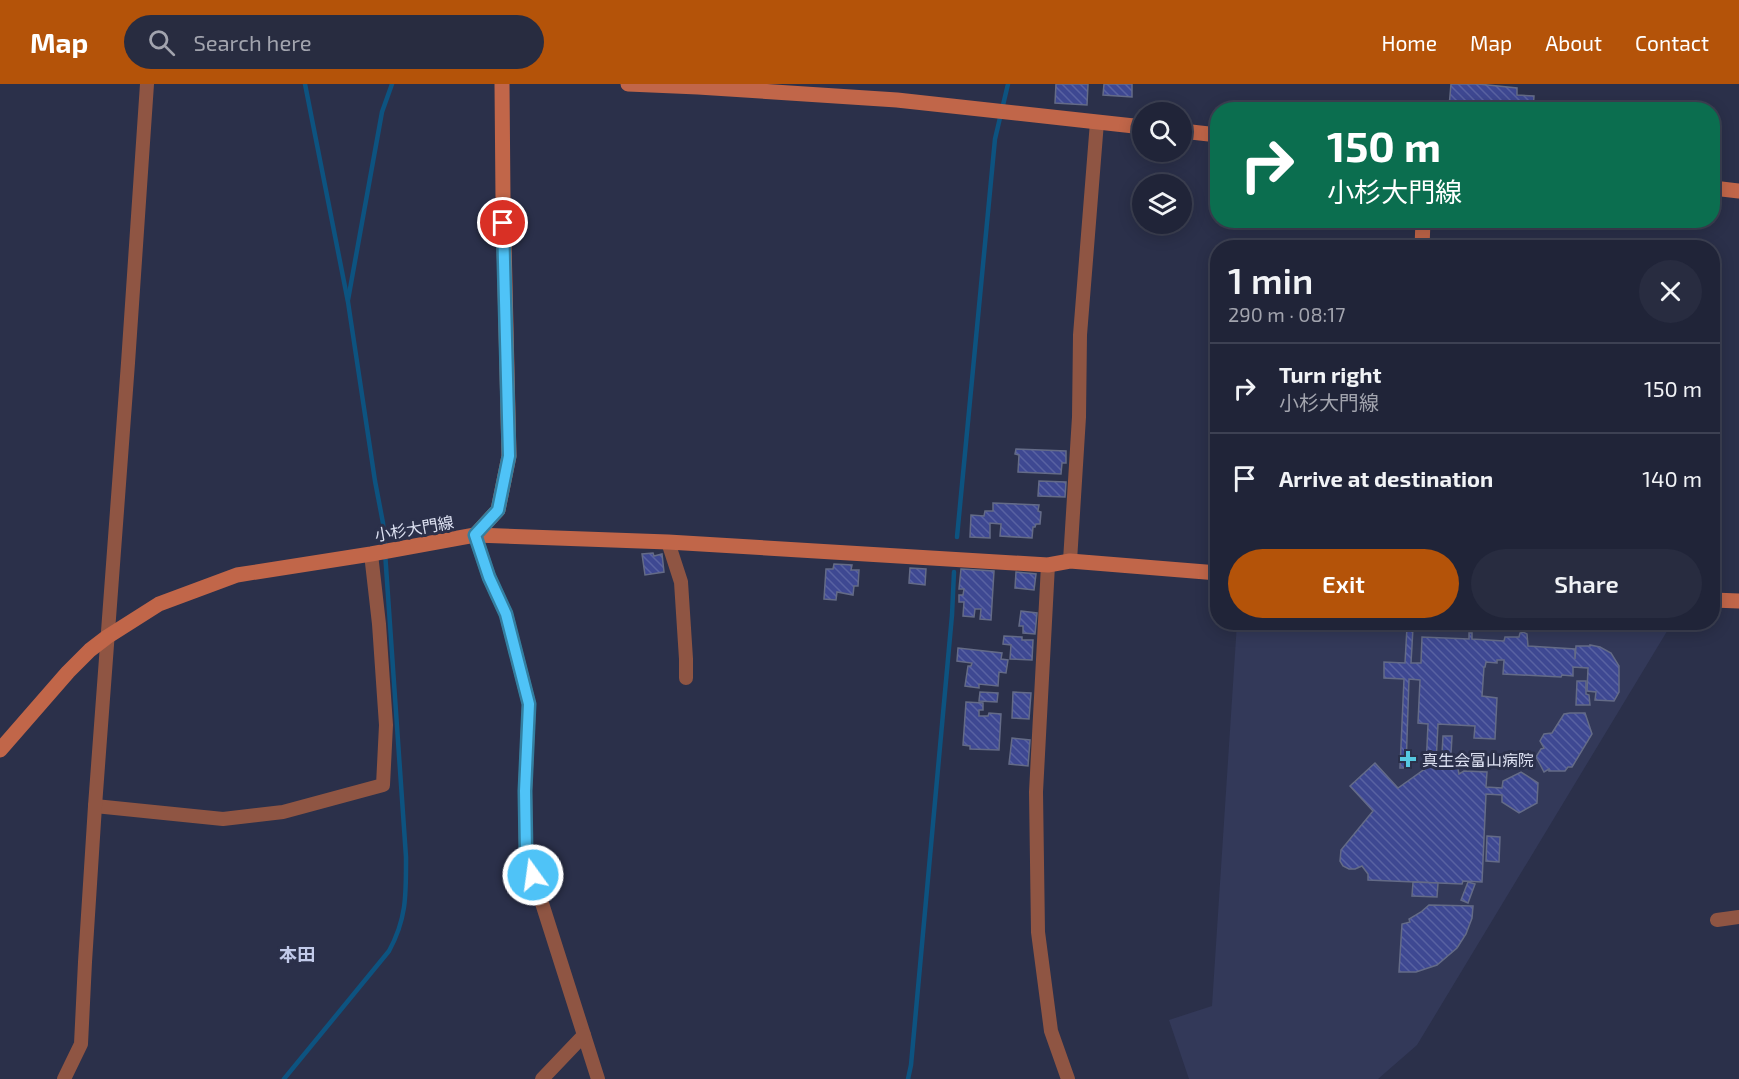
<!DOCTYPE html>
<meta charset="utf-8">
<style>
:root{--surface:#202438;--page:#282c40;--text:#f1f3f6;--muted:#a2a4ae;--line:#3d4153;--accent:#b45309}
body{margin:0;font-family:"Exo 2","Noto Sans JP",sans-serif;background:var(--page);color:var(--text);height:100vh;display:flex;flex-direction:column;font-size:22px;white-space:nowrap}
*{box-sizing:border-box;margin:0}
p{font-size:20px;color:var(--muted)}
.icon{flex:none;width:33px;height:33px;fill:none;stroke:currentColor;stroke-width:2;stroke-linecap:round;stroke-linejoin:round}
.map{position:relative;flex:1;overflow:hidden}
.sheet{position:absolute;left:1210px;top:156px;width:510px;height:390px;display:flex;flex-direction:column;background:var(--surface);border-radius:24px;box-shadow:0 3px 15px #0003,0 0 0 2px var(--line)}
.sheet>*{flex:none}
.guide{position:absolute;left:1210px;top:18px;width:510px;height:126px;border-radius:24px;box-shadow:0 3px 15px #0003,0 0 0 2px var(--line);background:#0b6e4f;color:#fff;overflow:hidden}
.buttons{position:absolute;left:1132px;top:18px;display:grid;gap:12px}
.buttons a{display:grid;place-items:center;width:60px;height:60px;border-radius:50%;background:var(--surface);box-shadow:0 3px 15px #0003,0 0 0 2px var(--line);font-size:30px}
.pin{position:absolute;display:grid;place-items:center;width:51px;height:51px;color:#fff;margin:-26px;border:3px solid #fff;border-radius:50%;box-shadow:0 2px 6px #0007}
.me{position:absolute;width:66px;margin:-33px;rotate:346deg;stroke-linejoin:round;filter:drop-shadow(0 0 4px #0008)}
.turn{display:flex;align-items:center;gap:21px;height:126px;padding:0 18px;font-size:27px}
.turn .icon{width:78px;height:78px;stroke-width:2.5}
.turn b{display:block;font-size:42px;line-height:51px}
.round{display:grid;place-items:center;flex:none;width:63px;height:63px;border-radius:32px;background:var(--page)}
.headline{display:flex;align-items:center;justify-content:space-between;height:102px;padding:0 18px}
h1{font-size:36px;font-weight:600;line-height:45px}
.cta{display:flex;gap:12px;margin-top:auto;padding:12px 18px}
.cta a{flex:1;height:69px;border-radius:36px;background:var(--accent);color:#fff;font-size:24px;font-weight:600;line-height:69px;text-align:center}
.cta a+a{background:var(--page);color:var(--text)}
ul{padding:0;list-style:none}
li{display:flex;align-items:center;gap:18px;height:90px;padding:0 18px;border-top:2px solid var(--line)}
li div{flex:1}
li b{display:block;font-size:22px}
li em{font-style:normal}
header{display:flex;align-items:center;gap:36px;box-sizing:border-box;height:84px;padding:0 30px;background:var(--accent);color:#fff}
header strong{font-size:28px}
nav{display:flex;gap:33px;margin-inline-start:auto;font-size:21px}
.search{width:420px;height:54px;background:var(--page);display:flex;align-items:center;gap:15px;box-sizing:border-box;padding:0 21px;border-radius:33px;color:var(--muted);font-size:22px}
.map>svg:first-child{display:block}
.built{fill:#333959}
.lines{fill:none;stroke-linecap:round;stroke-linejoin:round}
.stream{stroke:#0d5380;stroke-width:4.5}
.building{fill:url(#building-back-hatch);stroke:#646b87;stroke-width:1.5}
.street{stroke:#8f5543;stroke-width:14}
.secondary{stroke:#c16649;stroke-width:15}
.route-casing{stroke:#337fa1;stroke-width:15}
.route{stroke:#4fc3f7;stroke-width:10}
.poi-dot{fill:#56c9e1;stroke:#2b304a;stroke-width:2}
.labels{text-anchor:middle;dominant-baseline:central;stroke-width:6;stroke-linejoin:round;paint-order:stroke}
.street-label{font-size:16px;fill:#dde1f2;stroke:#2b304a}
.poi-label{font-size:16px;fill:#dde1f2;stroke:#2b304a;text-anchor:start}
.neighbourhood-label{font-size:18px;font-weight:bold;fill:#c2caea;stroke:#2b304a}
</style>
<header>
<strong>Map</strong>
<div class="search"><svg class="icon" aria-label="search" viewBox="0 0 24 24"><circle cx="10" cy="10" r="6"/><path d="M15 15l6 6"/></svg>Search here</div>
<nav><a>Home</a><a>Map</a><a>About</a><a>Contact</a></nav>
</header>
<div class="map">
<svg width="1739" height="995" viewBox="0 0 1739 995">
<defs>
<pattern id="building-back-hatch" width="6" height="6" patternUnits="userSpaceOnUse" patternTransform="scale(1.5)"><rect width="6" height="6" fill="#3e4892"/><path d="M-1 5l2 2M0 0l6 6M5-1l2 2" fill="none" stroke="#5962a2"/></pattern>
</defs>
<rect width="100%" height="100%" fill="#2b304a"/>
<path class="built" d="M 1237,539 L 1672,539 L 1417,961 L 1378,995 L 1189,995 L 1169,936 L 1212,922 Z"/>
<g class="lines">
<g class="stream">
<path d="M 348,216 L 382,28 L 392,0"/>
<path d="M 957,453 L 995,55 L 1008,0"/>
<path d="M 284,995 L 389,867 C 407,834 406,810 406,773 L 383,439 L 375,397 L 348,218 L 305,0"/>
<path d="M 908,995 L 911,981 L 952,531 L 954,488"/>
</g>
</g>
<g class="building">
<path d="M 1056,0 L 1088,0 L 1087,21 L 1055,19 Z"/>
<path d="M 1104,0 L 1132,0 L 1132,13 L 1103,11 Z"/>
<path d="M 1451,0 L 1478,0 L 1517,4 L 1517,11 L 1534,12 L 1533,26 L 1445,26 L 1445,23 L 1449,23 Z"/>
<path d="M 1016,365 L 1066,367 L 1066,379 L 1062,379 L 1061,390 L 1018,388 L 1019,371 L 1015,370 Z"/>
<path d="M 1039,397 L 1066,398 L 1065,413 L 1038,412 Z"/>
<path d="M 993,419 L 1039,421 L 1038,427 L 1041,428 L 1040,440 L 1036,440 L 1035,443 L 1033,443 L 1032,454 L 1000,452 L 1001,440 L 990,439 L 990,454 L 970,453 L 971,431 L 984,432 L 985,427 L 993,427 Z"/>
<path d="M 653,469 L 654,472 L 662,470 L 664,488 L 645,491 L 642,470 Z"/>
<path d="M 834,480 L 852,481 L 851,486 L 859,486 L 858,502 L 854,502 L 853,511 L 837,508 L 836,516 L 824,515 L 826,485 L 833,485 Z"/>
<path d="M 910,484 L 926,485 L 925,501 L 909,499 Z"/>
<path d="M 961,485 L 994,487 L 991,536 L 980,535 L 981,525 L 975,525 L 974,533 L 963,532 L 964,518 L 959,518 L 959,511 L 963,511 L 964,505 L 959,505 Z"/>
<path d="M 1016,488 L 1036,490 L 1034,506 L 1015,504 Z"/>
<path d="M 1021,527 L 1037,529 L 1035,550 L 1023,549 L 1023,542 L 1019,542 Z"/>
<path d="M 1407,543 L 1413,544 L 1411,579 L 1421,579 L 1422,553 L 1469,555 L 1469,549 L 1472,549 L 1472,555 L 1504,557 L 1505,553 L 1519,553 L 1520,549 L 1523,548 L 1527,550 L 1528,562 L 1575,565 L 1575,575 L 1576,562 L 1590,562 L 1590,561 L 1600,563 L 1611,569 L 1619,582 L 1619,608 L 1614,617 L 1595,616 L 1596,608 L 1587,607 L 1588,584 L 1573,583 L 1573,592 L 1562,591 L 1561,593 L 1503,590 L 1504,576 L 1497,576 L 1497,579 L 1486,578 L 1485,583 L 1484,583 L 1482,612 L 1497,614 L 1495,655 L 1474,654 L 1475,642 L 1438,640 L 1436,679 L 1443,675 L 1451,675 L 1457,680 L 1459,690 L 1464,687 L 1487,688 L 1486,703 L 1502,704 L 1503,697 L 1521,688 L 1538,699 L 1537,719 L 1519,729 L 1502,718 L 1502,711 L 1486,710 L 1482,798 L 1463,797 L 1462,800 L 1368,796 L 1368,790 L 1362,782 L 1355,785 L 1349,785 L 1343,782 L 1340,777 L 1341,766 L 1373,727 L 1350,702 L 1375,679 L 1398,704 L 1426,684 L 1428,640 L 1418,639 L 1420,596 L 1409,595 L 1406,684 L 1400,684 L 1404,595 L 1384,594 L 1384,578 L 1405,579 Z"/>
<path d="M 1004,552 L 1022,553 L 1022,556 L 1033,556 L 1032,576 L 1010,575 L 1011,561 L 1003,560 Z"/>
<path d="M 958,564 L 1002,569 L 1001,575 L 1008,576 L 1006,589 L 999,588 L 998,602 L 979,600 L 979,604 L 965,602 L 968,582 L 971,582 L 972,579 L 957,577 Z"/>
<path d="M 1577,597 L 1586,597 L 1586,610 L 1589,611 L 1590,621 L 1576,621 Z"/>
<path d="M 980,608 L 998,609 L 997,618 L 979,617 Z"/>
<path d="M 1013,608 L 1031,609 L 1029,635 L 1012,634 Z"/>
<path d="M 966,618 L 983,619 L 983,626 L 979,626 L 979,632 L 988,632 L 989,629 L 1001,630 L 999,666 L 970,665 L 970,662 L 963,661 Z"/>
<path d="M 1570,629 L 1585,629 L 1592,650 L 1572,683 L 1568,683 L 1565,687 L 1549,687 L 1549,685 L 1544,688 L 1536,673 L 1541,665 L 1544,664 L 1540,657 L 1544,650 L 1552,649 L 1564,630 Z"/>
<path d="M 1443,652 L 1452,652 L 1451,670 L 1442,670 Z"/>
<path d="M 1012,654 L 1030,656 L 1028,682 L 1009,680 Z"/>
<path d="M 1487,752 L 1500,753 L 1499,778 L 1486,777 Z"/>
<path d="M 1413,798 L 1438,799 L 1437,813 L 1412,812 Z"/>
<path d="M 1468,798 L 1475,800 L 1468,819 L 1461,816 Z"/>
<path d="M 1429,821 L 1473,822 L 1472,834 L 1466,850 L 1457,864 L 1437,881 L 1416,888 L 1399,888 L 1402,840 L 1410,838 L 1409,835 L 1421,828 Z"/>
</g>
<g class="lines">
<g class="street">
<path d="M 475,451 L 489,493 L 506,530 L 529,620 L 525,707 L 526,769 L 598,995"/>
<path d="M 668,458 L 681,498 L 686,575 L 686,594"/>
<path d="M 1070,477 L 1079,333 L 1080,251 L 1097,38"/>
<path d="M 1048,481 L 1036,708 L 1038,848 L 1051,947 L 1068,995"/>
<path d="M 95,722 L 223,735 L 283,728 L 383,701 L 386,641 L 379,540 L 371,470"/>
<path d="M 1717,836 L 1739,833"/>
<path d="M 64,995 L 81,960 L 85,878 L 95,722 L 128,279 L 147,0"/>
<path d="M 542,995 L 584,951"/>
</g>
<g class="secondary">
<path d="M 628,0 L 698,3 L 897,16 L 1143,43"/>
<path d="M 1182,47 L 1218,51"/>
<path d="M 1713,104 L 1739,107"/>
<path d="M 1422,164 L 1423,136"/>
<path d="M 475,451 L 498,426 L 509,372 L 503,115 L 502,0"/>
<path d="M 1713,516 L 1739,517"/>
<path d="M 0,666 L 68,588 L 90,566 L 107,553 L 159,520 L 237,491 L 371,470 L 475,451 L 668,458 L 1048,481 L 1070,477 L 1218,489"/>
</g>
</g>
<g class="lines">
<g class="route-casing">
<path id="route" d="M 503,139 L 509,372 L 498,426 L 475,451 L 489,493 L 506,530 L 529,620 L 525,707 L 526,769 L 533,791"/>
</g>
<use href="#route" class="route"/>
</g>
<path class="poi-dot" d="M1405 666h6v6h6v6h-6v6h-6v-6h-6v-6h6z"/>
<g class="labels">
<g class="street-label">
<text transform="translate(414 444) rotate(-10)">小杉大門線</text>
</g>
<g class="poi-label">
<text x="1422" y="675">真生会富山病院</text>
</g>
<g class="neighbourhood-label">
<text x="297" y="870">本田</text>
</g>
</g>
</svg>
<div class="buttons">
<a><svg class="icon" aria-label="search" viewBox="0 0 24 24"><circle cx="10" cy="10" r="6"/><path d="M15 15l6 6"/></svg></a>
<a><svg class="icon" aria-label="layers" viewBox="0 0 24 24"><path d="M12 4l9 5-9 5-9-5zM3 14l9 5 9-5"/></svg></a>
</div>
<div class="pin" style="left:503px;top:139px;background:#d93025"><svg class="icon" aria-label="arrive" viewBox="0 0 24 24"><path d="M6 21V4h12l-3 4 3 4H6"/></svg></div>
<svg class="me" style="left:533px;top:791px" viewBox="-20 -20 40 40"><circle r="17" fill="#4fc3f7" stroke="#fff" stroke-width="3"/><path d="M0-11L8 9 0 5-8 9z" fill="#fff"/></svg>
<div class="guide">
<div class="turn"><svg class="icon" aria-label="right" viewBox="0 0 24 24"><path d="M7 20v-9h11M14 6l5 5-5 5"/></svg><div><b>150 m</b>小杉大門線</div></div>
</div>
<section class="sheet">
<div class="headline"><div><h1>1 min</h1><p>290 m · 08:17</p></div><a class="round"><svg class="icon" aria-label="close" viewBox="0 0 24 24"><path d="M6 6l12 12M18 6L6 18"/></svg></a></div>
<ul>
<li><svg class="icon" aria-label="right" viewBox="0 0 24 24"><path d="M7 20v-9h11M14 6l5 5-5 5"/></svg><div><b>Turn right</b><p>小杉大門線</p></div><em>150 m</em></li>
<li><svg class="icon" aria-label="arrive" viewBox="0 0 24 24"><path d="M6 21V4h12l-3 4 3 4H6"/></svg><div><b>Arrive at destination</b></div><em>140 m</em></li>
</ul>
<div class="cta"><a>Exit</a><a>Share</a></div>
</section>
</div>
